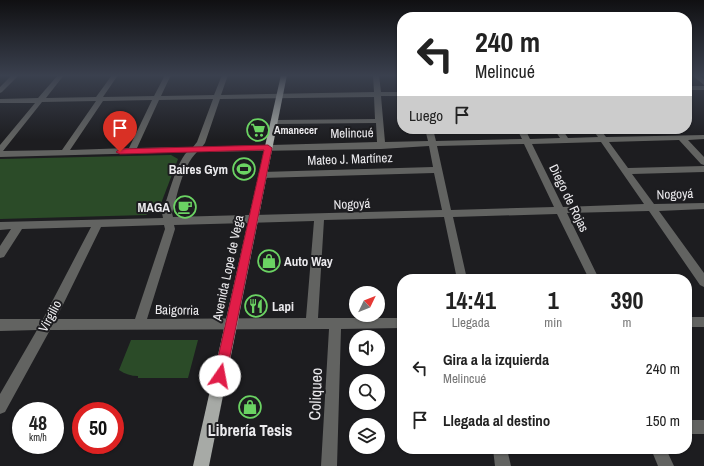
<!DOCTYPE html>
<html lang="es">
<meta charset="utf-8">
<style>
:root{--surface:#fff;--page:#f2f2f2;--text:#222;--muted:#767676}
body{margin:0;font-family:"Archivo Narrow",sans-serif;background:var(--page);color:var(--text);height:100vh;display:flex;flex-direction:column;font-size:15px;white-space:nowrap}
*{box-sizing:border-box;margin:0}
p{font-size:13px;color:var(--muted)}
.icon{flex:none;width:22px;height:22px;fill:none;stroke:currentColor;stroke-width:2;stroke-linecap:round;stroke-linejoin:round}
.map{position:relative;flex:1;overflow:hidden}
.panel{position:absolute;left:397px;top:274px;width:295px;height:180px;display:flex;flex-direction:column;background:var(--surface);border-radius:16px;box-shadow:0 1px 3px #0004}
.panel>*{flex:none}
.hud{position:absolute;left:397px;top:12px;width:295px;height:122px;border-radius:16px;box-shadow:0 1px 3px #0004;background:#fff;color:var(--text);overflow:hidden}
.needle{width:26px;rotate:47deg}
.fabs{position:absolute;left:349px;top:286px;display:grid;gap:8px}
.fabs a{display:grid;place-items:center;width:36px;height:36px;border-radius:50%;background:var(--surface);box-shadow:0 1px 3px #0004;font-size:20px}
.speed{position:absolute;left:12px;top:402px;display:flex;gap:8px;font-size:20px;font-weight:700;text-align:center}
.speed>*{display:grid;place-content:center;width:52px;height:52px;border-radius:50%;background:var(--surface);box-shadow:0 1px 3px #0004;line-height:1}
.speed small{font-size:10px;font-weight:400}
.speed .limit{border:6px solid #d22;background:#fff;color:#111}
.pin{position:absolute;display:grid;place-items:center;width:34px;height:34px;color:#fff;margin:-41px -17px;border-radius:50% 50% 50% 0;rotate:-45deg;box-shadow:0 0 4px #0007}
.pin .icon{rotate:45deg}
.me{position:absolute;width:44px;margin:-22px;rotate:12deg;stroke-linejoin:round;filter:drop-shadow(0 0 3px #0008)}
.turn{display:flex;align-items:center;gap:14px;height:84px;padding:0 12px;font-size:18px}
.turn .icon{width:52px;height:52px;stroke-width:2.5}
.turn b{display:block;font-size:28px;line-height:34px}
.then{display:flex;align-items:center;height:38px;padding:0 12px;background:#0003;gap:8px;font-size:15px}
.eta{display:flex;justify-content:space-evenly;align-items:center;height:68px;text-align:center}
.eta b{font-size:24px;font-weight:700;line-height:28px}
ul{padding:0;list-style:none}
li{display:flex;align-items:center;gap:12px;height:52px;padding:0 12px}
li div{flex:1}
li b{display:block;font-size:15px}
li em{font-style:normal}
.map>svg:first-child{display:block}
.green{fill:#2b4b28}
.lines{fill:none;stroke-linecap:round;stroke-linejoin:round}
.minor{fill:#626361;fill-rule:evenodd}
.major{fill:#a7aaa6;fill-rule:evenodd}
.route{fill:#e11d48;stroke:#92132f}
.labels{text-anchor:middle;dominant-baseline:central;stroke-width:4;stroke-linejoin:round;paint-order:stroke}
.far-poi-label{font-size:11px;font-weight:bold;fill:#ebeaed;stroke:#1d1d20;text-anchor:start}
.street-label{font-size:13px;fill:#ebeaed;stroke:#1d1d20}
.poi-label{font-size:13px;font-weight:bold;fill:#ebeaed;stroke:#1d1d20;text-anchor:end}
.near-street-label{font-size:16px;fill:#ebeaed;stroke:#1d1d20}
.near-poi-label{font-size:16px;font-weight:bold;fill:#ebeaed;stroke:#1d1d20}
</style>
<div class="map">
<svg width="704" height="466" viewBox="0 0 704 466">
<rect width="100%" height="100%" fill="#1d1d20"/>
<g class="green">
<path d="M 171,155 L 178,159 L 160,206 L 146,215 L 0,219 L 0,159 Z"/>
<path d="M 131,340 L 198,340 L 188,378 L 138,378 L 138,376 C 131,376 125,374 119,370 Z"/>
</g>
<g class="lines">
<g class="minor">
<path d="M 12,75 L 19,75 L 2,92 L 0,93 L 0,87 Z"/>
<path d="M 58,75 L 64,75 L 46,98 L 96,97 L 112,75 L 118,75 L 103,97 L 154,96 L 165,75 L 171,75 L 161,96 L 214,95 L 222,75 L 228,75 L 221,95 L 374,92 L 373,75 L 379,75 L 381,92 L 402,92 L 402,96 L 381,96 L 385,142 L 428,141 L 425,129 L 433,129 L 436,141 L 522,139 L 517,129 L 525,129 L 530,139 L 560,138 L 554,129 L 562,129 L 568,138 L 598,137 L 592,129 L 600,129 L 606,137 L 704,135 L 704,139 L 688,140 L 704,157 L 704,165 L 701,164 L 679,140 L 609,142 L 628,168 L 704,166 L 704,172 L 632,174 L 654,204 L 704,203 L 704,209 L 659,211 L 704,273 L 704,287 L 700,285 L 649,211 L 567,213 L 599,279 L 589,279 L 557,214 L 453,217 L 467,279 L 457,279 L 444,217 L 324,220 L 318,318 L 402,318 L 402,328 L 341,329 L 337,466 L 321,466 L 329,329 L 50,330 L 5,412 L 0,414 L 0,394 L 37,330 L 0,331 L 0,319 L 43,319 L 91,227 L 22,229 L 4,257 L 0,258 L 0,246 L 11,229 L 0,230 L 0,222 L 163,218 L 162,213 C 168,198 176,163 187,152 L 0,157 L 0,145 L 35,103 L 0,103 L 0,99 L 38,98 ZM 374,97 L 375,119 L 274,120 L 270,122 L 274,124 L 376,123 L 377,142 L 202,147 L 205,143 L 220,99 ZM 213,99 L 197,142 L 193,147 L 137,148 L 159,100 ZM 152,100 L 129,148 L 70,150 L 103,101 ZM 96,101 L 62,150 L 3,151 L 42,102 ZM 601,142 L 644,204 L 563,207 L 532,144 ZM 524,144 L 554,207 L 451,210 L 437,146 ZM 429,146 L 433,167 L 262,172 L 258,175 L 262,178 L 434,173 L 442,210 L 173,217 L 172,213 C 178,193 182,167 197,152 L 381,149 ZM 314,221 L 306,318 L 147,319 L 175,229 L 174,225 ZM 164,225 L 165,229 L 135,319 L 56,319 L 101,227 Z"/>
<path d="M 692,75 L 699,75 L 704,79 L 704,85 Z"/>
<rect x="687" y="86" width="17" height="4"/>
<rect x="687" y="317" width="17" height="10"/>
<rect x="687" y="420" width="17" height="14"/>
<path d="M 493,449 L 507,449 L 511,466 L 495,466 Z"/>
<path d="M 651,449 L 666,449 L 674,466 L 658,466 Z"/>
</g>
<path class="major" d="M 281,75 L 287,75 L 209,466 L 193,466 Z"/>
</g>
<linearGradient id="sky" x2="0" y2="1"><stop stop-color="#101012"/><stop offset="0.54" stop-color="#3a404e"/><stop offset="1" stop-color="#3a404e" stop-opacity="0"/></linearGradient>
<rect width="704" height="140" fill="url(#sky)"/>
<path class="route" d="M 268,145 L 272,148 L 226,376 L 225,380 L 220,382 L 216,380 L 214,376 L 264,150 L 120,154 L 116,152 L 120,149 Z"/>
<defs>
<g id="supermarket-ring" transform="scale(1.15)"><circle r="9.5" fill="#1d1d20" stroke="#6bd363" stroke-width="1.5"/><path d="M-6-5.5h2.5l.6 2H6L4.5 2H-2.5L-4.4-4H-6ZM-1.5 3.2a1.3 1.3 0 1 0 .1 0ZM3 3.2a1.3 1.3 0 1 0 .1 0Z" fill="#6bd363"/></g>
<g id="stadium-ring" transform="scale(1.15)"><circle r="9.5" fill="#1d1d20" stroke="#6bd363" stroke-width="1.5"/><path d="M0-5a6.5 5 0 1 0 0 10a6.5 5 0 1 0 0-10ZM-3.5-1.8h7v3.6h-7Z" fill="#6bd363"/></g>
<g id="cafe-ring" transform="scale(1.15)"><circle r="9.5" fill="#1d1d20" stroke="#6bd363" stroke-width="1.5"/><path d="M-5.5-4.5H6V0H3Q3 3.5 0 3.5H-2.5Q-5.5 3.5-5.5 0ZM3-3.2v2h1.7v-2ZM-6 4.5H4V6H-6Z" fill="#6bd363"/></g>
<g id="shop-ring" transform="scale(1.15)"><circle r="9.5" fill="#1d1d20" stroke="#6bd363" stroke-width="1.5"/><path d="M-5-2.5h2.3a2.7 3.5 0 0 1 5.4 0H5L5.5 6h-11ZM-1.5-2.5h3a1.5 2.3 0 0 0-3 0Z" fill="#6bd363"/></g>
<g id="restaurant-ring" transform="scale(1.15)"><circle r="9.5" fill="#1d1d20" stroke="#6bd363" stroke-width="1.5"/><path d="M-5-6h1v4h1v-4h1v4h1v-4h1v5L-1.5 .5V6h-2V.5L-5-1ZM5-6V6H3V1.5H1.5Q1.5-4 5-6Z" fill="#6bd363"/></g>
</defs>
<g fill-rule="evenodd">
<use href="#supermarket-ring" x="258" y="130"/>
<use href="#stadium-ring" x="244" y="169"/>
<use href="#cafe-ring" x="185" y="207"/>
<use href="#shop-ring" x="269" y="261"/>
<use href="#restaurant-ring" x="256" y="306"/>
<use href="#shop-ring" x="250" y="407"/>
</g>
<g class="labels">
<g class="far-poi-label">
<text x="274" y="130">Amanecer</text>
</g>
<g class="street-label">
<text transform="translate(352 133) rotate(-1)">Melincué</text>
<text transform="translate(350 159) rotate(-2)">Mateo J. Martínez</text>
<text transform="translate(675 194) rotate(-2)">Nogoyá</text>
<text transform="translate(569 198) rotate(64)">Diego de Rojas</text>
<text transform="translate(352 204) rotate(-2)">Nogoyá</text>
<text transform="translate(228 268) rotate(-78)">Avenida Lope de Vega</text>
<text transform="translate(177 310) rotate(1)">Baigorria</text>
<text transform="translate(50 316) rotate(-62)">Virgilio</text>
</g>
<g class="poi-label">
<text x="228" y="169">Baires Gym</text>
<text x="170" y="207">MAGA</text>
<text x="284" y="261" text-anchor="start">Auto Way</text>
<text x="272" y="306" text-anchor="start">Lapi</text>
</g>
<g class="near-street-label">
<text transform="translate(315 394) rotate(-88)">Coliqueo</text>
</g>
<g class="near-poi-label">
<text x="250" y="430">Librería Tesis</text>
</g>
</g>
</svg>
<div class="fabs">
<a><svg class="needle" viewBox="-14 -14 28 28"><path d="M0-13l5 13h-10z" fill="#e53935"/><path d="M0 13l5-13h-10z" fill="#767676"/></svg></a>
<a><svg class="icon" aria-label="sound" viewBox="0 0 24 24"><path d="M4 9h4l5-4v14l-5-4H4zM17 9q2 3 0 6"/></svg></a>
<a><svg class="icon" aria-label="search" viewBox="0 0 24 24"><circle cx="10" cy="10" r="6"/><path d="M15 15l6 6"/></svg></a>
<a><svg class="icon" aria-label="layers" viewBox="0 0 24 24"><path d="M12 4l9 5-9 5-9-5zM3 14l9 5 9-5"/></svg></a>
</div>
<div class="speed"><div>48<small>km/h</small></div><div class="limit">50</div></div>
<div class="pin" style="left:120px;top:152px;background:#d93025"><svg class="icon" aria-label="arrive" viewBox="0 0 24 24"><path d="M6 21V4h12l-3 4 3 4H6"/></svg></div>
<svg class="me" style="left:220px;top:376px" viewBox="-20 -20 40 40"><circle r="19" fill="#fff"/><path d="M0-13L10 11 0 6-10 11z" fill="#e11d48"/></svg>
<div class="hud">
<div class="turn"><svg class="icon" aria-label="left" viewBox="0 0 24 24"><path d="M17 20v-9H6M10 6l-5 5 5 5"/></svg><div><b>240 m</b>Melincué</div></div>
<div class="then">Luego<svg class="icon" aria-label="arrive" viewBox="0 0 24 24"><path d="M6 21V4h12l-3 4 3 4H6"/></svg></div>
</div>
<section class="panel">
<div class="eta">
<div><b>14:41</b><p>Llegada</p></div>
<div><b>1</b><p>min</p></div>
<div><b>390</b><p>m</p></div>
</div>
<ul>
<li><svg class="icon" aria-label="left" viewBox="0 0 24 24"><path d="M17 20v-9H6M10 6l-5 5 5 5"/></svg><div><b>Gira a la izquierda</b><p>Melincué</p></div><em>240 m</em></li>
<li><svg class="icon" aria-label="arrive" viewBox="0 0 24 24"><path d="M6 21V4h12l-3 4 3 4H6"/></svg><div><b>Llegada al destino</b></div><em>150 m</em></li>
</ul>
</section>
</div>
